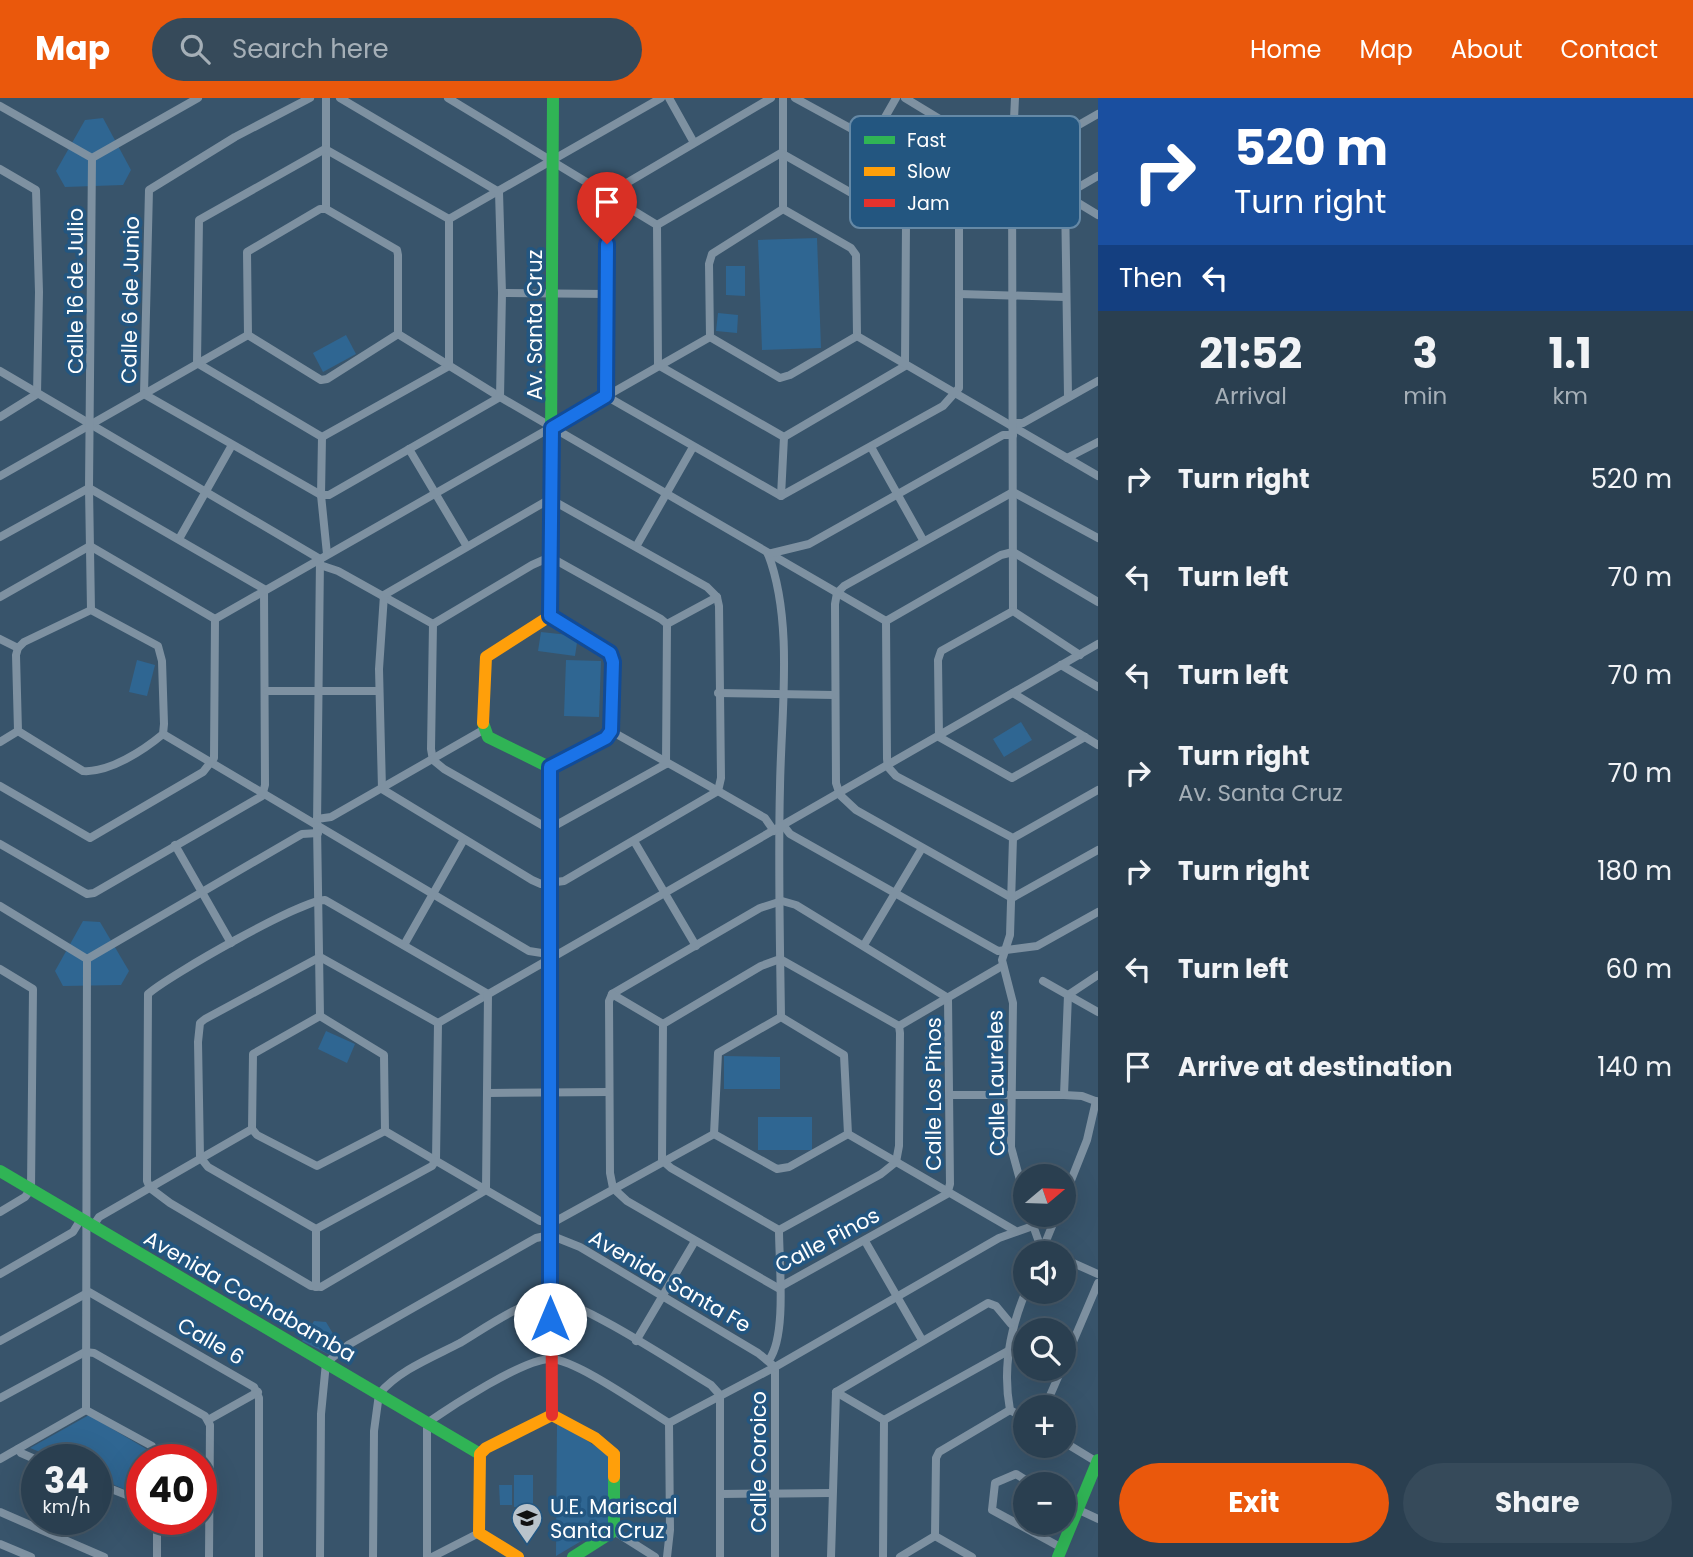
<!DOCTYPE html>
<meta charset="utf-8">
<style>
:root{--surface:#2a3f50;--page:#364a5a;--text:#f1f3f6;--muted:#a5afb7;--line:#465867;--accent:#ea580c}
body{margin:0;font-family:Poppins,sans-serif;background:var(--page);color:var(--text);height:100vh;display:flex;flex-direction:column;font-size:26px;white-space:nowrap}
*{box-sizing:border-box;margin:0}
p{font-size:23px;color:var(--muted)}
.icon{flex:none;width:38px;height:38px;fill:none;stroke:currentColor;stroke-width:2;stroke-linecap:round;stroke-linejoin:round}
.map{position:relative;flex:1;overflow:hidden}
.sheet{display:flex;flex-direction:column;background:var(--surface);width:595px}
.sheet>*{flex:none}
.banner{background:#1a4fa0;color:#fff;overflow:hidden}
.needle{width:46px;rotate:71deg}
.controls{position:absolute;left:1013px;top:1066px;display:grid;gap:14px}
.controls a{display:grid;place-items:center;width:63px;height:63px;border-radius:50%;background:var(--surface);box-shadow:0 7px 28px #0002,0 0 0 2px var(--line);font-size:35px}
.speed{position:absolute;left:21px;top:1346px;display:flex;gap:14px;font-size:35px;font-weight:700;text-align:center}
.speed>*{display:grid;place-content:center;width:91px;height:91px;border-radius:50%;background:var(--surface);box-shadow:0 7px 28px #0002,0 0 0 2px var(--line);line-height:1}
.speed small{font-size:18px;font-weight:400}
.speed .limit{border:10px solid #d22;background:#fff;color:#111}
.pin{position:absolute;display:grid;place-items:center;width:60px;height:60px;color:#fff;margin:-72px -30px;border-radius:50% 50% 50% 0;rotate:-45deg;box-shadow:0 0 7px #0007}
.pin .icon{rotate:45deg}
.me{position:absolute;width:77px;margin:-38px;rotate:0deg;stroke-linejoin:round;filter:drop-shadow(0 0 5px #0008)}
.turn{display:flex;align-items:center;gap:24px;height:147px;padding:0 21px;font-size:32px}
.turn .icon{width:91px;height:91px;stroke-width:2.5}
.turn b{display:block;font-size:49px;line-height:60px}
.then{display:flex;align-items:center;height:66px;padding:0 21px;background:#0003;gap:14px;font-size:26px}
.eta{display:flex;justify-content:space-evenly;align-items:center;height:119px;text-align:center}
.eta b{font-size:42px;font-weight:700;line-height:49px}
.button{display:flex;gap:14px;margin-top:auto;padding:14px 21px}
.button a{flex:1;height:80px;border-radius:42px;background:var(--accent);color:#fff;font-size:28px;font-weight:700;line-height:80px;text-align:center}
.button a+a{background:var(--page);color:var(--text)}
ul{padding:0;list-style:none}
li{display:flex;align-items:center;gap:21px;height:98px;padding:0 21px}
li div{flex:1}
li b{display:block;font-size:26px}
li em{font-style:normal}
header{display:flex;align-items:center;gap:42px;box-sizing:border-box;height:98px;padding:0 35px;background:var(--accent);color:#fff}
header strong{font-size:33px}
nav{display:flex;gap:38px;margin-inline-start:auto;font-size:24px}
.search{width:490px;height:63px;background:var(--page);display:flex;align-items:center;gap:18px;box-sizing:border-box;padding:0 24px;border-radius:38px;color:var(--muted);font-size:26px}
main{display:flex;flex:1;min-height:0}
.map>svg:first-child{display:block}
.green{fill:#2f6692}
.lines{fill:none;stroke-linecap:round;stroke-linejoin:round}
.street{stroke:#7e91a1;stroke-width:8}
.fast{stroke:#30b455;stroke-width:12}
.slow{stroke:#ff9f0a;stroke-width:12}
.jam{stroke:#e5322d;stroke-width:12}
.route-casing{stroke:#114b97;stroke-width:18}
.route{stroke:#1a73e8;stroke-width:12}
.labels{text-anchor:middle;dominant-baseline:central;stroke-width:7;stroke-linejoin:round;paint-order:stroke}
.street-label{font-size:21px;fill:#fff;stroke:#235680}
.poi-label{font-size:21px;fill:#fff;stroke:#235680;text-anchor:start}
.key{fill:#235680;stroke:#6589a6;stroke-width:2}
.key-label{font-size:19px;fill:#fff}
</style>
<header>
<strong>Map</strong>
<div class="search"><svg class="icon" aria-label="search" viewBox="0 0 24 24"><circle cx="10" cy="10" r="6"/><path d="M15 15l6 6"/></svg>Search here</div>
<nav><a>Home</a><a>Map</a><a>About</a><a>Contact</a></nav>
</header>
<main>
<div class="map">
<svg width="1098" height="1459" viewBox="0 0 1098 1459">
<rect width="100%" height="100%" fill="#38546b"/>
<g class="green">
<path d="M 103,20 L 131,72 L 123,87 L 65,89 L 56,73 L 85,22 Z"/>
<path d="M 817,140 L 821,250 L 762,252 L 758,142 Z"/>
<path d="M 726,168 L 745,168 L 745,198 L 726,197 Z"/>
<path d="M 718,215 L 738,217 L 737,235 L 716,233 Z"/>
<path d="M 346,237 L 356,256 L 323,274 L 313,255 Z"/>
<path d="M 541,534 L 578,538 L 575,558 L 538,553 Z"/>
<path d="M 137,562 L 155,567 L 147,598 L 129,594 Z"/>
<path d="M 566,562 L 601,563 L 599,619 L 564,618 Z"/>
<path d="M 1021,624 L 1032,642 L 1004,659 L 993,641 Z"/>
<path d="M 83,823 L 100,824 L 129,873 L 121,887 L 63,888 L 55,873 Z"/>
<path d="M 326,933 L 355,946 L 347,965 L 318,951 Z"/>
<path d="M 724,958 L 780,959 L 780,991 L 724,991 Z"/>
<rect x="758" y="1019" width="54" height="33"/>
<path d="M 314,1223 L 326,1224 L 340,1247 L 328,1256 L 302,1243 Z"/>
<path d="M 89,1317 L 153,1355 L 153,1361 L 142,1362 L 142,1399 L 96,1379 L 96,1362 L 57,1361 L 30,1350 Z"/>
<path d="M 561,1325 L 611,1359 L 610,1426 L 556,1458 L 557,1326 Z"/>
<path d="M 514,1377 L 533,1377 L 533,1408 L 514,1409 Z"/>
<path d="M 499,1387 L 512,1387 L 512,1407 L 500,1407 Z"/>
</g>
<g class="lines">
<g class="street">
<path d="M 310,0 L 235,39 L 149,92 L 144,296 L 321,397"/>
<path d="M 326,0 L 326,111"/>
<path d="M 448,0 L 657,127"/>
<path d="M 669,0 L 693,43"/>
<path d="M 771,0 L 608,96 L 606,298 L 781,398 L 943,308 L 959,290 L 959,96 L 872,42 L 795,0"/>
<path d="M 783,0 L 783,111"/>
<path d="M 905,0 L 1098,117"/>
<path d="M 0,8 L 92,60"/>
<path d="M 872,42 L 896,0"/>
<path d="M 325,51 L 449,121 L 449,268 L 322,339 L 197,265 L 199,122 Z"/>
<path d="M 92,60 L 198,0"/>
<path d="M 0,71 L 36,92 L 39,194 L 37,296 L 0,319"/>
<path d="M 320,111 L 326,111 L 397,152 L 398,157 L 398,236 L 327,281 L 321,282 L 248,237 L 247,154 Z"/>
<path d="M 783,111 L 851,150 L 856,157 L 857,238 L 790,277 L 780,280 L 710,239 L 709,166 L 712,156 Z"/>
<path d="M 449,121 L 661,0"/>
<path d="M 906,126 L 1098,16"/>
<path d="M 657,127 L 658,267 L 784,339 L 905,268 L 906,126"/>
<path d="M 657,127 L 781,55 L 906,126"/>
<path d="M 502,195 L 606,196"/>
<path d="M 959,196 L 1065,199"/>
<path d="M 398,236 L 500,299 L 886,523"/>
<path d="M 857,238 L 1098,378"/>
<path d="M 0,273 L 320,461 L 317,728 L 320,918"/>
<path d="M 1068,298 L 1065,97 L 1098,78"/>
<path d="M 1014,325 L 1023,325 L 1098,283"/>
<path d="M 322,339 L 321,397 L 327,456"/>
<path d="M 871,349 L 923,442"/>
<path d="M 409,351 L 466,447"/>
<path d="M 1067,360 L 1098,344"/>
<path d="M 0,378 L 248,237"/>
<path d="M 321,397 L 329,397 L 500,299 L 502,195 L 499,94 L 340,0"/>
<path d="M 781,398 L 784,339"/>
<path d="M 0,439 L 89,390 L 264,491 L 265,687 L 262,698 L 94,795 L 87,796 L 0,746"/>
<path d="M 1098,440 L 1013,394 L 844,488 L 837,495 L 835,506 L 836,685 L 840,697 L 856,712 L 1012,800 L 1098,752"/>
<path d="M 179,441 L 232,347"/>
<path d="M 637,447 L 693,349"/>
<path d="M 768,456 C 794,523 781,616 780,689 C 778,765 780,843 781,919"/>
<path d="M 768,456 L 809,446 L 1003,337 L 1013,337"/>
<path d="M 320,467 L 338,473 L 433,526"/>
<path d="M 0,499 L 90,448 L 215,521"/>
<path d="M 91,512 L 158,548 L 162,563 L 164,626 L 163,636 C 144,652 109,675 83,673 L 18,633 L 16,557 L 18,550 L 24,544 Z"/>
<path d="M 91,512 L 89,390 L 92,60"/>
<path d="M 1013,513 L 1012,64 L 1015,0"/>
<path d="M 215,521 L 710,239"/>
<path d="M 886,523 L 887,661 L 888,669 L 896,678 L 1013,740 L 1098,692"/>
<path d="M 886,523 L 1001,457 L 1013,454 L 1098,504"/>
<path d="M 433,526 L 532,467 L 550,459 L 661,521 L 667,526 L 666,666"/>
<path d="M 433,526 L 431,651 L 433,662 L 444,671 L 549,731 L 666,666"/>
<path d="M 667,526 L 717,499"/>
<path d="M 0,541 L 18,550"/>
<path d="M 1080,557 L 1013,513 L 941,553 L 938,562 L 939,639 L 1012,680 L 1085,639"/>
<path d="M 1061,567 L 1098,589"/>
<path d="M 267,593 L 379,593"/>
<path d="M 718,595 L 834,597"/>
<path d="M 1013,595 L 1098,647"/>
<path d="M 611,633 L 718,693"/>
<path d="M 163,636 L 529,853 L 548,856"/>
<path d="M 0,644 L 18,633"/>
<path d="M 0,688 L 90,740 L 203,674 L 214,660 L 215,521"/>
<path d="M 718,693 L 564,783 L 541,786 L 532,782 L 382,691 L 379,571 L 384,497 L 550,401 L 707,489 L 717,499 L 719,508 L 721,680 L 718,693 L 765,720 L 774,733"/>
<path d="M 317,721 L 331,719 L 483,632"/>
<path d="M 783,727 L 790,736 L 998,853 L 1037,848 L 1098,814"/>
<path d="M 1013,740 L 1010,837 L 1002,862 L 1013,905 L 1011,1049 L 1026,1104"/>
<path d="M 634,743 L 696,848"/>
<path d="M 175,747 L 231,845"/>
<path d="M 782,803 L 796,807 L 948,900 L 950,1086 L 947,1096 L 778,1190 L 627,1103 L 613,1090 L 610,1075 L 609,903 L 612,896 L 760,810 Z"/>
<path d="M 0,808 L 87,861"/>
<path d="M 404,847 L 463,743"/>
<path d="M 864,847 L 922,750"/>
<path d="M 320,859 L 438,925 L 436,1062 L 432,1068 L 316,1131 L 208,1069 L 200,1059 L 198,944 L 200,925 L 205,921 Z"/>
<path d="M 87,861 L 302,736 L 318,735"/>
<path d="M 780,861 L 899,928 L 900,935 L 899,1048 L 896,1064 L 881,1076 L 779,1132 L 671,1070 L 662,1062 L 663,926 L 761,868 Z"/>
<path d="M 0,871 L 33,891 L 31,1091 L 25,1099 L 0,1114"/>
<path d="M 1043,883 L 1098,914"/>
<path d="M 488,896 L 325,802 C 303,801 168,878 148,896 L 147,1083 L 150,1090 L 170,1105 L 311,1188 L 321,1189 L 486,1092 L 540,1123 L 554,1124 L 714,1036"/>
<path d="M 612,896 L 663,926"/>
<path d="M 320,918 L 384,957 L 385,1033 L 317,1068 L 257,1037 L 252,1031 L 253,956 Z"/>
<path d="M 781,919 L 844,957 L 848,1036 L 789,1069 L 777,1071 L 714,1036 L 718,955 Z"/>
<path d="M 438,925 L 1098,546"/>
<path d="M 899,928 L 1002,868"/>
<path d="M 488,995 L 609,994"/>
<path d="M 951,997 L 1064,997 L 1082,998 L 1098,1004"/>
<path d="M 1064,997 L 1068,897 L 1098,877"/>
<path d="M 385,1033 L 486,1092 L 488,896"/>
<path d="M 848,1036 L 1014,1132"/>
<path d="M 1064,1100 L 1087,1042 L 1096,1003"/>
<path d="M 1029,1116 L 1040,1147 L 1050,1155"/>
<path d="M 93,1128 L 99,1119 L 252,1031"/>
<path d="M 316,1131 L 316,1189"/>
<path d="M 865,1143 L 922,1242"/>
<path d="M 1041,1155 L 1057,1116"/>
<path d="M 1064,1161 L 1098,1176"/>
<path d="M 0,1176 L 73,1134 L 81,1121"/>
<path d="M 1026,1193 C 1010,1231 1002,1270 1010,1312 L 1026,1321"/>
<path d="M 0,1243 L 89,1194 L 254,1289 L 259,1300 L 259,1459"/>
<path d="M 636,1243 L 695,1143"/>
<path d="M 769,1262 C 787,1238 779,1165 779,1132"/>
<path d="M 1064,1265 L 1098,1185"/>
<path d="M 775,1269 L 775,1459"/>
<path d="M 836,1294 L 884,1322"/>
<path d="M 0,1300 L 85,1254 L 94,1255 L 205,1318 L 210,1327 L 209,1459"/>
<path d="M 1045,1309 L 1062,1270"/>
<path d="M 86,1312 L 87,861"/>
<path d="M 208,1322 L 258,1294"/>
<path d="M 669,1325 L 775,1269 L 999,1140 L 1033,1128"/>
<path d="M 1064,1344 L 1097,1364"/>
<path d="M 18,1351 L 21,1355 L 37,1362"/>
<path d="M 0,1361 L 86,1312 L 152,1348 L 158,1362"/>
<path d="M 96,1385 L 142,1403"/>
<path d="M 1032,1386 L 1016,1376 L 995,1385 L 992,1412 L 1062,1450"/>
<path d="M 721,1396 L 831,1395"/>
<path d="M 1064,1405 L 1098,1421"/>
<path d="M 0,1414 L 104,1459"/>
<path d="M 614,1433 L 655,1459"/>
<path d="M 935,1438 L 936,1360 L 939,1354 L 1010,1312"/>
<path d="M 935,1438 L 972,1459"/>
<path d="M 0,1446 L 31,1459"/>
<path d="M 157,1459 L 157,1421"/>
<path d="M 320,1459 L 321,1316 L 326,1265 L 348,1247 L 536,1140 L 550,1137 L 580,1149 L 758,1255 L 775,1269"/>
<path d="M 373,1459 L 374,1333 L 379,1296 C 399,1272 433,1259 460,1245 C 482,1232 527,1200 551,1201 C 579,1202 681,1269 711,1287 L 720,1297 L 720,1459"/>
<path d="M 427,1459 L 427,1325 C 450,1309 525,1260 551,1261 C 577,1262 644,1310 669,1325 L 670,1432 L 667,1459"/>
<path d="M 432,1459 L 479,1435"/>
<path d="M 831,1459 L 836,1294 L 988,1205 L 996,1208 L 1011,1226"/>
<path d="M 883,1459 L 884,1322 L 1008,1253"/>
<path d="M 900,1459 L 935,1438"/>
</g>
<g class="fast">
<path d="M 550,518 L 553,0"/>
<path d="M 483,625 L 488,639 L 549,669 L 606,640 L 611,633 L 613,564 L 610,555 L 550,518"/>
<path d="M 0,1073 L 480,1356"/>
<path d="M 573,1459 L 614,1433 L 614,1379"/>
<path d="M 1058,1459 L 1098,1362"/>
</g>
<g class="slow">
<path d="M 483,625 L 486,559 L 550,518"/>
<path d="M 518,1459 L 479,1435 L 480,1356 L 486,1350 L 552,1317 L 595,1340 L 614,1356 L 614,1379"/>
</g>
<path class="jam" d="M 549,669 L 552,1317"/>
</g>
<g class="lines">
<g class="route-casing">
<path id="route" d="M 550,1221 L 550,669 L 606,640 L 611,633 L 613,564 L 610,555 L 550,518 L 552,330 L 606,298 L 607,146"/>
</g>
<use href="#route" class="route"/>
</g>
<defs>
<g id="school-pin" transform="scale(1.575)"><path d="M0 17L-7.5 6A9.5 9.5 0 1 1 7.5 6Z" fill="#b9c3cb" stroke="#235680"/><path d="M0-5L7-2L0 1L-7-2ZM-4 1L0 2.5L4 1V4Q0 6-4 4Z" fill="#111"/></g>
</defs>
<g fill-rule="evenodd">
<use href="#school-pin" x="527" y="1420"/>
</g>
<g class="labels">
<g class="street-label">
<text transform="translate(75 193) rotate(-90)">Calle 16 de Julio</text>
<text transform="translate(130 202) rotate(-89)">Calle 6 de Junio</text>
<text transform="translate(534 227) rotate(-90)">Av. Santa Cruz</text>
<text transform="translate(996 985) rotate(-91)">Calle Laureles</text>
<text transform="translate(933 996) rotate(-90)">Calle Los Pinos</text>
<text transform="translate(827 1142) rotate(-28)">Calle Pinos</text>
<text transform="translate(670 1183) rotate(30)">Avenida Santa Fe</text>
<text transform="translate(250 1198) rotate(30)">Avenida Cochabamba</text>
<text transform="translate(211 1243) rotate(30)">Calle 6</text>
<text transform="translate(758 1364) rotate(-90)">Calle Coroico</text>
</g>
<g class="poi-label">
<text x="550" y="1408">U.E. Mariscal<tspan x="550" dy="24">Santa Cruz</tspan></text>
</g>
</g>
<rect x="850" y="18" width="230" height="112" rx="10" class="key"/>
<rect x="864" y="38" width="31" height="8" fill="#30b455"/>
<rect x="864" y="69" width="31" height="9" fill="#ff9f0a"/>
<rect x="864" y="101" width="31" height="8" fill="#e5322d"/>
<g class="key-label">
<text x="907" y="49">Fast</text>
<text x="907" y="80">Slow</text>
<text x="907" y="112">Jam</text>
</g>
</svg>
<div class="controls">
<a><svg class="needle" viewBox="-14 -14 28 28"><path d="M0-13l5 13h-10z" fill="#e53935"/><path d="M0 13l5-13h-10z" fill="#a5afb7"/></svg></a>
<a><svg class="icon" aria-label="sound" viewBox="0 0 24 24"><path d="M4 9h4l5-4v14l-5-4H4zM17 9q2 3 0 6"/></svg></a>
<a><svg class="icon" aria-label="search" viewBox="0 0 24 24"><circle cx="10" cy="10" r="6"/><path d="M15 15l6 6"/></svg></a>
<a>+</a>
<a>−</a>
</div>
<div class="speed"><div>34<small>km/h</small></div><div class="limit">40</div></div>
<div class="pin" style="left:607px;top:146px;background:#d93025"><svg class="icon" aria-label="arrive" viewBox="0 0 24 24"><path d="M6 21V4h12l-3 4 3 4H6"/></svg></div>
<svg class="me" style="left:550px;top:1221px" viewBox="-20 -20 40 40"><circle r="19" fill="#fff"/><path d="M0-13L10 11 0 6-10 11z" fill="#1a73e8"/></svg>
</div>
<section class="sheet">
<div class="banner">
<div class="turn"><svg class="icon" aria-label="right" viewBox="0 0 24 24"><path d="M7 20v-9h11M14 6l5 5-5 5"/></svg><div><b>520 m</b>Turn right</div></div>
<div class="then">Then<svg class="icon" aria-label="left" viewBox="0 0 24 24"><path d="M17 20v-9H6M10 6l-5 5 5 5"/></svg></div>
</div>
<div class="eta">
<div><b>21:52</b><p>Arrival</p></div>
<div><b>3</b><p>min</p></div>
<div><b>1.1</b><p>km</p></div>
</div>
<ul>
<li><svg class="icon" aria-label="right" viewBox="0 0 24 24"><path d="M7 20v-9h11M14 6l5 5-5 5"/></svg><div><b>Turn right</b></div><em>520 m</em></li>
<li><svg class="icon" aria-label="left" viewBox="0 0 24 24"><path d="M17 20v-9H6M10 6l-5 5 5 5"/></svg><div><b>Turn left</b></div><em>70 m</em></li>
<li><svg class="icon" aria-label="left" viewBox="0 0 24 24"><path d="M17 20v-9H6M10 6l-5 5 5 5"/></svg><div><b>Turn left</b></div><em>70 m</em></li>
<li><svg class="icon" aria-label="right" viewBox="0 0 24 24"><path d="M7 20v-9h11M14 6l5 5-5 5"/></svg><div><b>Turn right</b><p>Av. Santa Cruz</p></div><em>70 m</em></li>
<li><svg class="icon" aria-label="right" viewBox="0 0 24 24"><path d="M7 20v-9h11M14 6l5 5-5 5"/></svg><div><b>Turn right</b></div><em>180 m</em></li>
<li><svg class="icon" aria-label="left" viewBox="0 0 24 24"><path d="M17 20v-9H6M10 6l-5 5 5 5"/></svg><div><b>Turn left</b></div><em>60 m</em></li>
<li><svg class="icon" aria-label="arrive" viewBox="0 0 24 24"><path d="M6 21V4h12l-3 4 3 4H6"/></svg><div><b>Arrive at destination</b></div><em>140 m</em></li>
</ul>
<div class="button"><a>Exit</a><a>Share</a></div>
</section>
</main>
